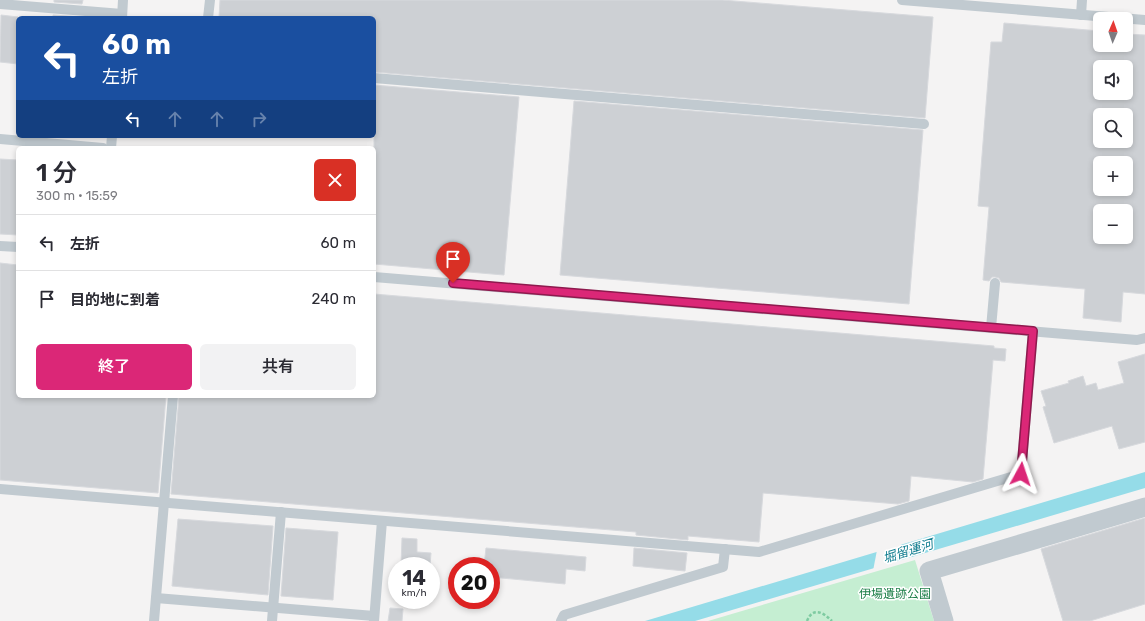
<!DOCTYPE html>
<html lang="ja">
<meta charset="utf-8">
<style>
:root{--surface:#fff;--page:#f2f2f3;--text:#2b2b33;--muted:#7c7c81;--line:#e1e1e2;--accent:#db2777}
body{margin:0;font-family:Rubik,"Noto Sans JP",sans-serif;background:var(--page);color:var(--text);height:100vh;display:flex;flex-direction:column;font-size:15px;white-space:nowrap}
*{box-sizing:border-box;margin:0}
p{font-size:13px;color:var(--muted)}
.icon{flex:none;width:22px;height:22px;fill:none;stroke:currentColor;stroke-width:2;stroke-linecap:round;stroke-linejoin:round}
.map{position:relative;flex:1;overflow:hidden}
.side{position:absolute;left:16px;top:146px;width:360px;height:252px;display:flex;flex-direction:column;background:var(--surface);border-radius:6px;box-shadow:0 2px 6px #0003}
.side>*{flex:none}
.guide{position:absolute;left:16px;top:16px;width:360px;height:122px;border-radius:6px;box-shadow:0 2px 6px #0003;background:#1a4fa0;color:#fff;overflow:hidden}
.needle{width:26px;rotate:2deg}
.fabs{position:absolute;left:1093px;top:12px;display:grid;gap:8px}
.fabs a{display:grid;place-items:center;width:40px;height:40px;border-radius:6px;background:var(--surface);box-shadow:0 2px 6px #0003;font-size:20px}
.speed{position:absolute;left:388px;top:557px;display:flex;gap:8px;font-size:20px;font-weight:700;text-align:center}
.speed>*{display:grid;place-content:center;width:52px;height:52px;border-radius:50%;background:var(--surface);box-shadow:0 2px 6px #0003;line-height:1}
.speed small{font-size:10px;font-weight:400}
.speed .limit{border:6px solid #d22;background:#fff;color:#111}
.pin{position:absolute;display:grid;place-items:center;width:34px;height:34px;color:#fff;margin:-41px -17px;border-radius:50% 50% 50% 0;rotate:-45deg;box-shadow:0 0 4px #0007}
.pin .icon{rotate:45deg}
.me{position:absolute;width:44px;margin:-22px;rotate:5deg;stroke-linejoin:round;filter:drop-shadow(0 0 3px #0008)}
.turn{display:flex;align-items:center;gap:14px;height:84px;padding:0 20px;font-size:18px}
.turn .icon{width:52px;height:52px;stroke-width:2.5}
.turn b{display:block;font-size:28px;line-height:34px}
.lanes{display:flex;align-items:center;height:38px;padding:0 20px;background:#0003;justify-content:center;gap:20px;direction:ltr}
.lanes .off{opacity:.35}
.round{display:grid;place-items:center;flex:none;width:42px;height:42px;border-radius:6px;background:var(--page)}
.headline{display:flex;align-items:center;justify-content:space-between;height:68px;padding:0 20px}
h1{font-size:24px;font-weight:600;line-height:30px}
.primary-button{display:flex;gap:8px;margin-top:auto;padding:8px 20px}
.primary-button a{flex:1;height:46px;border-radius:6px;background:var(--accent);color:#fff;font-size:16px;font-weight:600;line-height:46px;text-align:center}
.primary-button a+a{background:var(--page);color:var(--text)}
ul{padding:0;list-style:none}
li{display:flex;align-items:center;gap:12px;height:56px;padding:0 20px;border-top:1px solid var(--line)}
li div{flex:1}
li b{display:block;font-size:15px}
li em{font-style:normal}
.map>svg:first-child{display:block}
.green{fill:#c5eed2}
.water{fill:#95dce8}
.pier{fill:#f4f3f3}
.building{fill:#cdd0d4;stroke:#d7d9dd;fill-rule:evenodd}
.lines{fill:none;stroke-linecap:round;stroke-linejoin:round}
.path{stroke:#7ecba1;stroke-width:2.5;stroke-dasharray:3 2;stroke-linecap:butt}
.service{stroke:#c1cad0;stroke-width:10}
.minor{stroke:#c1cad0;stroke-width:19}
.route-casing{stroke:#8e194d;stroke-width:10}
.route{stroke:#db2777;stroke-width:7}
.labels{text-anchor:middle;dominant-baseline:central;stroke-width:3;stroke-linejoin:round;paint-order:stroke}
.park-label{font-size:12px;fill:#1d7f48;stroke:#fff}
.water-label{font-size:13px;font-style:italic;fill:#147f91;stroke:#fff}
</style>
<div class="map">
<svg width="1145" height="621" viewBox="0 0 1145 621">
<rect width="100%" height="100%" fill="#f4f3f3"/>
<path class="green" d="M 915,560 L 934,621 L 708,621 Z"/>
<path class="water" d="M 1145,472 L 1145,488 L 695,621 L 645,621 Z"/>
<path class="pier" d="M 901,543 L 896,564 L 873,571 L 877,550 Z"/>
<g class="building">
<path d="M 54,0 L 83,0 L 82,4 L 54,2 Z"/>
<path d="M 220,0 L 722,0 L 933,17 L 925,118 L 374,72 L 374,18 L 219,18 Z"/>
<path d="M 1,15 L 18,17 L 18,64 L 0,62 Z"/>
<path d="M 53,15 L 82,17 L 82,18 L 53,18 Z"/>
<path d="M 1004,23 L 1100,31 L 1100,45 L 1126,45 L 1126,34 L 1145,35 L 1145,294 L 1123,292 L 1121,322 L 1083,318 L 1085,289 L 1001,282 L 999,278 L 995,277 L 992,277 L 989,281 L 983,280 L 989,207 L 978,206 L 991,42 L 1002,42 ZM 1100,67 L 1126,67 L 1126,93 L 1100,93 ZM 1100,115 L 1126,115 L 1126,141 L 1100,141 ZM 1100,163 L 1126,163 L 1126,189 L 1100,189 ZM 1100,211 L 1126,211 L 1126,237 L 1100,237 Z"/>
<path d="M 374,85 L 519,97 L 504,275 L 374,264 Z"/>
<path d="M 574,101 L 923,130 L 909,304 L 560,275 Z"/>
<path d="M 0,159 L 18,160 L 18,235 L 0,234 Z"/>
<path d="M 0,263 L 18,265 L 18,396 L 166,396 L 158,493 L 0,480 Z"/>
<path d="M 374,294 L 994,346 L 994,348 L 1006,349 L 1005,361 L 993,360 L 983,479 L 973,482 L 911,476 L 909,501 L 898,504 L 763,493 L 759,542 L 688,536 L 688,540 L 636,535 L 636,532 L 171,494 L 179,396 L 374,396 Z"/>
<path d="M 1145,354 L 1145,442 L 1119,449 L 1112,426 L 1054,443 L 1043,407 L 1046,406 L 1041,391 L 1069,383 L 1068,381 L 1083,376 L 1086,386 L 1096,383 L 1098,390 L 1124,383 L 1118,362 Z"/>
<path d="M 1145,518 L 1145,604 L 1090,621 L 1063,621 L 1041,549 Z"/>
<path d="M 178,519 L 273,526 L 268,595 L 172,586 Z"/>
<path d="M 286,528 L 338,532 L 333,600 L 281,596 Z"/>
<path d="M 402,538 L 417,539 L 417,552 L 431,553 L 430,566 L 401,566 Z"/>
<path d="M 486,548 L 586,557 L 585,571 L 566,569 L 565,584 L 491,577 L 491,566 L 484,566 Z"/>
<path d="M 634,548 L 687,553 L 685,571 L 633,566 Z"/>
<path d="M 390,608 L 403,609 L 402,621 L 388,621 Z"/>
</g>
<g class="lines">
<path class="path" d="M 807,621 C 813,606 824,613 832,621"/>
<g class="service">
<path d="M 902,0 L 1145,20"/>
<path d="M 0,4 L 122,14"/>
<path d="M 1081,15 L 1082,0"/>
<path d="M 122,18 L 123,0"/>
<path d="M 208,18 L 210,0"/>
<path d="M 374,78 L 924,124"/>
<path d="M 0,139 L 103,148"/>
<path d="M 111,148 L 112,136"/>
<path d="M 0,246 L 18,247"/>
<path d="M 374,277 L 1137,340 L 1145,338"/>
<path d="M 991,328 L 995,283"/>
<path d="M 0,489 L 759,552 L 1021,474 L 1033,331"/>
<path d="M 156,598 L 374,616"/>
<path d="M 154,621 L 173,396"/>
<path d="M 272,621 L 281,512"/>
<path d="M 374,621 L 382,521"/>
<path d="M 561,621 L 564,615 L 723,567 L 725,549"/>
</g>
<path class="minor" d="M 944,621 L 929,571 L 1145,507"/>
</g>
<g class="lines">
<g class="route-casing">
<path id="route" d="M 453,283 L 1033,331 L 1021,474"/>
</g>
<use href="#route" class="route"/>
</g>
<g class="labels">
<g class="park-label">
<text x="895" y="594">伊場遺跡公園</text>
</g>
<g class="water-label">
<text transform="translate(908 551) rotate(-17)">堀留運河</text>
</g>
</g>
</svg>
<div class="fabs">
<a><svg class="needle" viewBox="-14 -14 28 28"><path d="M0-13l5 13h-10z" fill="#e53935"/><path d="M0 13l5-13h-10z" fill="#7c7c81"/></svg></a>
<a><svg class="icon" aria-label="sound" viewBox="0 0 24 24"><path d="M4 9h4l5-4v14l-5-4H4zM17 9q2 3 0 6"/></svg></a>
<a><svg class="icon" aria-label="search" viewBox="0 0 24 24"><circle cx="10" cy="10" r="6"/><path d="M15 15l6 6"/></svg></a>
<a>+</a>
<a>−</a>
</div>
<div class="speed"><div>14<small>km/h</small></div><div class="limit">20</div></div>
<div class="pin" style="left:453px;top:283px;background:#d93025"><svg class="icon" aria-label="arrive" viewBox="0 0 24 24"><path d="M6 21V4h12l-3 4 3 4H6"/></svg></div>
<svg class="me" style="left:1021px;top:474px" viewBox="-20 -20 40 40"><path d="M0-17L14 15 0 8-14 15z" fill="#db2777" stroke="#fff" stroke-width="4"/></svg>
<div class="guide">
<div class="turn"><svg class="icon" aria-label="left" viewBox="0 0 24 24"><path d="M17 20v-9H6M10 6l-5 5 5 5"/></svg><div><b>60 m</b>左折</div></div>
<div class="lanes"><svg class="icon" aria-label="left" viewBox="0 0 24 24"><path d="M17 20v-9H6M10 6l-5 5 5 5"/></svg><svg class="icon off" aria-label="ahead" viewBox="0 0 24 24"><path d="M12 20V5M6 11l6-6 6 6"/></svg><svg class="icon off" aria-label="ahead" viewBox="0 0 24 24"><path d="M12 20V5M6 11l6-6 6 6"/></svg><svg class="icon off" aria-label="right" viewBox="0 0 24 24"><path d="M7 20v-9h11M14 6l5 5-5 5"/></svg></div>
</div>
<section class="side">
<div class="headline"><div><h1>1 分</h1><p>300 m · 15:59</p></div><a class="round" style="background:#d93025;color:#fff"><svg class="icon" aria-label="close" viewBox="0 0 24 24"><path d="M6 6l12 12M18 6L6 18"/></svg></a></div>
<ul>
<li><svg class="icon" aria-label="left" viewBox="0 0 24 24"><path d="M17 20v-9H6M10 6l-5 5 5 5"/></svg><div><b>左折</b></div><em>60 m</em></li>
<li><svg class="icon" aria-label="arrive" viewBox="0 0 24 24"><path d="M6 21V4h12l-3 4 3 4H6"/></svg><div><b>目的地に到着</b></div><em>240 m</em></li>
</ul>
<div class="primary-button"><a>終了</a><a>共有</a></div>
</section>
</div>
